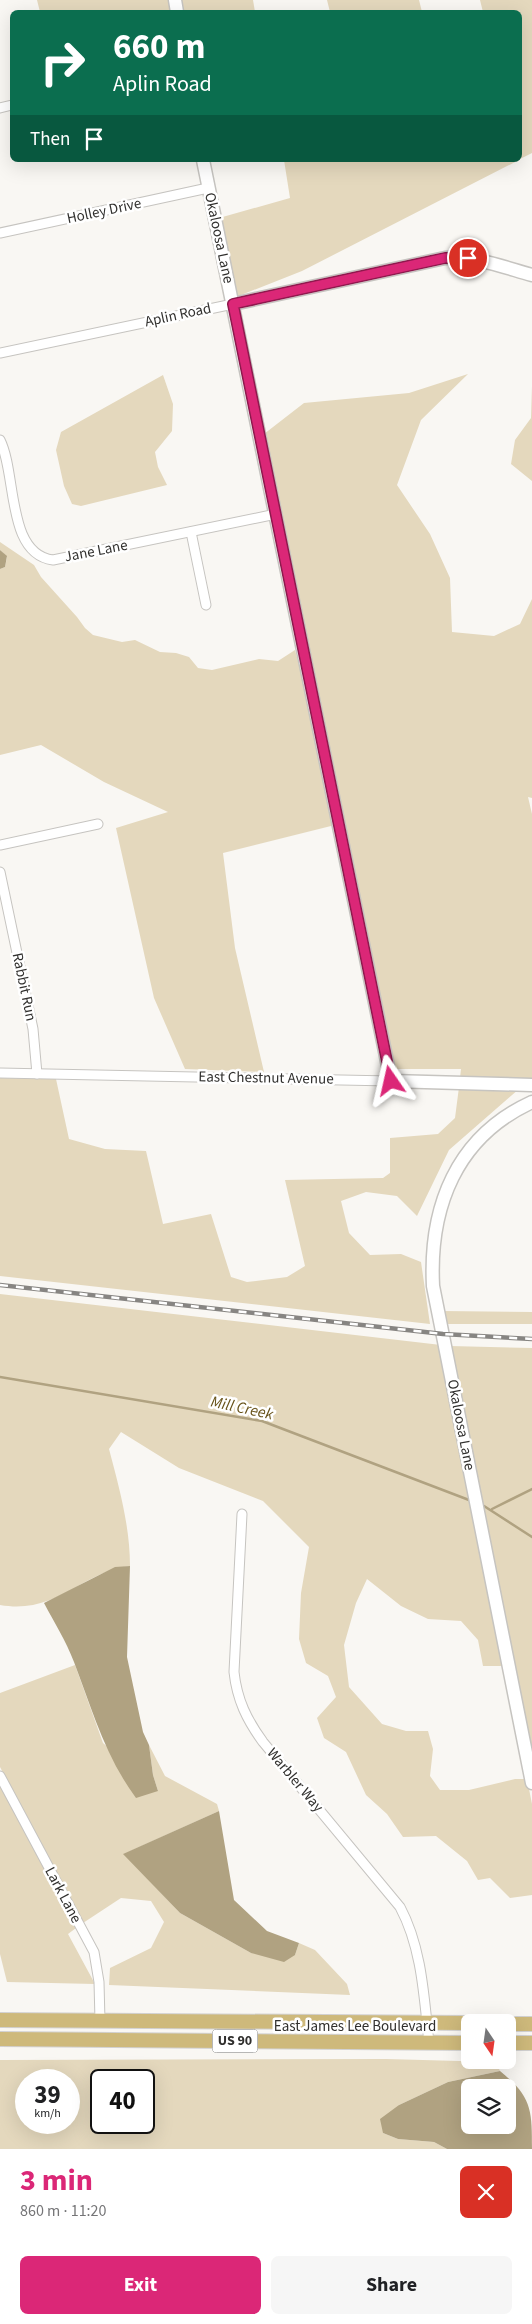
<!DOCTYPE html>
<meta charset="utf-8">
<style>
:root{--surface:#fff;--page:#f6f6f6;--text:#202124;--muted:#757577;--accent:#db2777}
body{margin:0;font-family:"Source Sans 3",sans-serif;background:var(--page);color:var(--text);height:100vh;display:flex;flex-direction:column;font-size:19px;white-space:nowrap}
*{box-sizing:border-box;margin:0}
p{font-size:16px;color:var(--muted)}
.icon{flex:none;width:28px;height:28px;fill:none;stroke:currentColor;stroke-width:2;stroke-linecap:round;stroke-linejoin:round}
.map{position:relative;height:2149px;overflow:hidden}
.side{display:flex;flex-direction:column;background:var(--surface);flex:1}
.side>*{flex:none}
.banner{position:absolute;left:10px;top:10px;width:512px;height:152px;border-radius:8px;box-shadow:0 5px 20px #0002;background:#0b6e4f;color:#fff;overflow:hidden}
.needle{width:32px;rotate:167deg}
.controls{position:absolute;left:461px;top:2014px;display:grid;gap:10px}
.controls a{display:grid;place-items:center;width:55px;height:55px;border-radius:8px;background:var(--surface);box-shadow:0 5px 20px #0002;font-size:25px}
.speed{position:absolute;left:15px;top:2069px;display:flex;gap:10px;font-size:25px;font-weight:700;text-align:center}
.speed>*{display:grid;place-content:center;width:65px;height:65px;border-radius:50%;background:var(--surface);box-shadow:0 5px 20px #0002;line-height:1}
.speed small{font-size:12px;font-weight:400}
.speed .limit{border:2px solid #111;border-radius:8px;background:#fff;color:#111}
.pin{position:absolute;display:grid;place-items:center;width:42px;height:42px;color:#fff;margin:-21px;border:2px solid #fff;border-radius:50%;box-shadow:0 1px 5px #0007}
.me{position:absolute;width:55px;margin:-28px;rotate:349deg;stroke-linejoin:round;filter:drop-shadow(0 0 4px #0008)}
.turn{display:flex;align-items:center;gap:18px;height:105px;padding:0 20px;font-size:22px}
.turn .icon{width:65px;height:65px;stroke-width:2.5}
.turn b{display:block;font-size:35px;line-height:42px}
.then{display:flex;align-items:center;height:48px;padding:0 20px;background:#0003;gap:10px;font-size:19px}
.round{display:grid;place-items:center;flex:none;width:52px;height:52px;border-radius:8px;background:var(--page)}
.head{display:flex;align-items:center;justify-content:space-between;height:85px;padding:0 20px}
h1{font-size:30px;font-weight:700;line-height:38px;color:var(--accent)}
.cta{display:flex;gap:10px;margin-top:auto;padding:10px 20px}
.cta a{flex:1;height:58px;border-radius:8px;background:var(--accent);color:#fff;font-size:20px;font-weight:700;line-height:58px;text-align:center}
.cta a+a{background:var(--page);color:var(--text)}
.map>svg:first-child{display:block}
.green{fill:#e4d8bd;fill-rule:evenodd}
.water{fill:#b0a281;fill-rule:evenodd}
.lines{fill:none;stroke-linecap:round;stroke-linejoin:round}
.stream{stroke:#b0a281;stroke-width:2.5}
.street-casing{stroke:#c6c4c0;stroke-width:11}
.secondary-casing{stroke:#c6c4c0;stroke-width:15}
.primary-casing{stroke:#d2d1d1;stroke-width:16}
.street{stroke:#fff;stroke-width:9}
.secondary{stroke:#fff;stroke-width:12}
.primary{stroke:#ceb97b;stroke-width:14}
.rail-casing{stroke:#878582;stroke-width:4.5}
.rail{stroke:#fff;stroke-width:2.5;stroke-dasharray:8;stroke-linecap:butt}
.route-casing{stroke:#8e194d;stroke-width:12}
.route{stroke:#db2777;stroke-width:9}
.labels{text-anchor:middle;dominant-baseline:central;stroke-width:5;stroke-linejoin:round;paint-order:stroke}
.shield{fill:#fff;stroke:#6f6e6d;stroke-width:1}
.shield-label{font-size:14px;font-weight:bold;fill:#31302e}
.street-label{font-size:15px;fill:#31302e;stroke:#fff}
.water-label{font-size:16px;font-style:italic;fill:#68531a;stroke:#fff}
</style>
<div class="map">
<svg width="532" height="2149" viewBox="0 0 532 2149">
<rect width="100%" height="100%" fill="#f9f7f3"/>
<g class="green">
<path d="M 37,0 L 170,0 L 173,12 L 40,12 Z"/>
<path d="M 179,0 L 253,0 L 255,12 L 181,12 Z"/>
<path d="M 327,0 L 419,0 L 422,12 L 330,12 Z"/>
<path d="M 480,0 L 532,0 L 532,153 L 520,159 L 520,12 L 483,12 Z"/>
<path d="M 284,160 L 519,160 L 302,271 L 236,297 L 219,218 L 290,198 Z"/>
<path d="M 468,374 L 421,420 L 397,485 L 430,534 L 450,578 L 452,632 L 494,636 L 520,624 L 532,599 L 532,798 L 528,797 L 532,814 L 532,1078 L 530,1080 L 460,1078 L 461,1069 L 393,1069 L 347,845 L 336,779 L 264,434 L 304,403 L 409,393 Z"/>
<path d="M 163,375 L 173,404 L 172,431 L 155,452 L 158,467 L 167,485 L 81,506 L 72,504 L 64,486 L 56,450 L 61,432 Z"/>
<path d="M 532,386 L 532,481 L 511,464 L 515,440 L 531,418 Z"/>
<path d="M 0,542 L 34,565 L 41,577 L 77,617 L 85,628 L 93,635 L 122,642 L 135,640 L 160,652 L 176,653 L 189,657 L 198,668 L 212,670 L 259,659 L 278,661 L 295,650 L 308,698 L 335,825 L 223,853 L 235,948 L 264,1072 L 185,1069 L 154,998 L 116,828 L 168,812 L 104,782 L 41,745 L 0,755 L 0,569 L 5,567 L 7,557 L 0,550 Z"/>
<path d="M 0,1078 L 56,1079 L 69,1139 L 105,1149 L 146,1151 L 163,1224 L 211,1214 L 231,1277 L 247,1282 L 287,1277 L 305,1266 L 285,1180 L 383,1178 L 390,1173 L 390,1138 L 438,1134 L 455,1118 L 459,1087 L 519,1089 L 449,1150 L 417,1216 L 397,1196 L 366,1192 L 341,1201 L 349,1233 L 370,1255 L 401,1254 L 421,1262 L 430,1324 L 0,1276 Z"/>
<path d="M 0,1294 L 441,1345 L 505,1666 L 483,1666 L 478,1640 L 461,1621 L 428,1619 L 401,1606 L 367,1579 L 356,1603 L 344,1645 L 349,1687 L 382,1724 L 406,1731 L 428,1731 L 433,1749 L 430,1776 L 440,1790 L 469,1790 L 515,1779 L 527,1779 L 532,1804 L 532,1895 L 510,1898 L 490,1878 L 478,1880 L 467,1861 L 436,1836 L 403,1837 L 387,1814 L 366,1795 L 346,1752 L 324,1738 L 317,1718 L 336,1697 L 328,1676 L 306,1663 L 299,1639 L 301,1593 L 309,1547 L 263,1501 L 179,1468 L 121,1432 L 109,1449 C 119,1487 130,1526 130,1566 C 82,1571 58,1615 0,1605 Z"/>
<path d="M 442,1311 L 532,1312 L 532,1324 L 445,1324 Z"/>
<path d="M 450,1346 L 532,1348 L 532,1762 Z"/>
<path d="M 75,1665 L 103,1743 L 158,1791 L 153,1775 L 149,1745 L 165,1776 L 217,1804 L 219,1811 L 124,1854 L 180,1913 L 251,1953 L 295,1955 L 299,1943 L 315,1950 L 347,1984 L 350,1995 L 109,1985 L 110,1968 L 151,1948 L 164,1922 L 151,1901 L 121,1898 L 83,1923 L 0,1767 L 0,1693 Z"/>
<path d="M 0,1785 L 76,1928 L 68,1934 L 95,1984 L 7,1982 L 0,1954 Z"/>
<path d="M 386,2059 L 496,2062 L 500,2071 L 448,2082 L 399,2105 L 383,2133 L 398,2139 L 434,2142 L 447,2149 L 0,2149 L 0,2060 ZM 26,2080 L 69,2080 L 69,2122 L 26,2122 ZM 101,2080 L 144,2080 L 144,2122 L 101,2122 Z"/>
</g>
<g class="water">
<path d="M 0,550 L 7,556 L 5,567 L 0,569 Z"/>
<path d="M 130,1566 L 127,1657 L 143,1732 L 149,1745 L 153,1775 L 158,1791 L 136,1798 C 105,1756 92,1709 74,1662 C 66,1641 54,1622 44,1603 L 115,1567 Z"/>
<path d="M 219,1811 L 234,1900 L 267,1931 L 299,1943 L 295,1955 L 284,1962 L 251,1953 L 180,1913 L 123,1854 Z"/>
<path d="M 500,2071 C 532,2097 532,2110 532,2149 L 447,2149 L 434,2142 L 398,2139 L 383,2133 L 380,2119 L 399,2105 L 448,2082 ZM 470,2088 L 508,2088 L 508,2125 L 470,2125 Z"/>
</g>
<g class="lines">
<g class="stream">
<path d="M 0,1377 L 262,1421 L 469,1500"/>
<path d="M 484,1506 L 532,1537"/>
<path d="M 492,1509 L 532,1489"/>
</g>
<g class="street-casing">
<g id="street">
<path d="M 0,108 L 12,105"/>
<path d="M 0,233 L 208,188"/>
<path d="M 0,353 L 233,304"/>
<path d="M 0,440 C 17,474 6,554 53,560 L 276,514"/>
<path d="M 191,532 L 206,605"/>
<path d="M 0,845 L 98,824"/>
<path d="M 0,872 L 33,1029 L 37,1074"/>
<path d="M 0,1073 L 391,1081"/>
<path d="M 242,1514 L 234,1672 C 237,1700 247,1720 263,1742 L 400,1907 C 422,1948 424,1997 429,2043"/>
<path d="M 0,1776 L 94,1952 L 99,1982 L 100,2021"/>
</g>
</g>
<g class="secondary-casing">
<g id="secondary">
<path d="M 175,0 L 177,12"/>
<path d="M 203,160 L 391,1081 L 532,1085"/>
<path d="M 233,304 L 445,258 C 476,256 503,267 532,275"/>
<path d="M 532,1102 C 456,1137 429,1207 433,1286 L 532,1783"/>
</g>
</g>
<g class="primary-casing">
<g id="primary">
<path d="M 0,2020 L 470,2023"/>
<path d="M 508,2024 L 532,2024"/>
<path d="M 0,2039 L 470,2043"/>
<path d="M 508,2043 L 532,2043"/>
</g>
</g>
<use href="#street" class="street"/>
<use href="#secondary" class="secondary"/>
<use href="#primary" class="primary"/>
<g class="rail-casing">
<path id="rail" d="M 0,1285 L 443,1334 L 532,1339"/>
</g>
<use href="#rail" class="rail"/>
</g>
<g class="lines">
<g class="route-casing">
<path id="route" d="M 391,1081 L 233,304 L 445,258 L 468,258"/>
</g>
<use href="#route" class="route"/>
</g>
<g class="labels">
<rect class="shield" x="212.5" y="2029.5" width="45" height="23" rx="4"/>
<g class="shield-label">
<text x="235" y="2041">US 90</text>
</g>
<g class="street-label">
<text transform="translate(104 211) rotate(-12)">Holley Drive</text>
<text transform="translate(219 238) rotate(78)">Okaloosa Lane</text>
<text transform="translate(178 315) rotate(-12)">Aplin Road</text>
<text transform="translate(96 551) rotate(-11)">Jane Lane</text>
<text transform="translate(24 987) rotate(78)">Rabbit Run</text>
<text transform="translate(266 1078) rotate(1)">East Chestnut Avenue</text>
<text transform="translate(461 1425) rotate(79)">Okaloosa Lane</text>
<text transform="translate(295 1780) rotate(50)">Warbler Way</text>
<text transform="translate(63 1895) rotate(62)">Lark Lane</text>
<text x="355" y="2026">East James Lee Boulevard</text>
</g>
<g class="water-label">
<text transform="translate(242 1408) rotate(12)">Mill Creek</text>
</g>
</g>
</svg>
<div class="controls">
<a><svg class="needle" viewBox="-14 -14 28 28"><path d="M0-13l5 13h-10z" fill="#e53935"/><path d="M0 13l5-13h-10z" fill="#757577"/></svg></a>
<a><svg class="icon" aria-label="layers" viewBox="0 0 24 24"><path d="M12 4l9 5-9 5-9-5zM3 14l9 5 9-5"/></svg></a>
</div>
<div class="speed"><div>39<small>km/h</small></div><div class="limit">40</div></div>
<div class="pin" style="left:468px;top:258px;background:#d93025"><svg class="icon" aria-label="arrive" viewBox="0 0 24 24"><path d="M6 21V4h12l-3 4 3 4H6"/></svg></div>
<svg class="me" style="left:391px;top:1081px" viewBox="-20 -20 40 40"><path d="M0-17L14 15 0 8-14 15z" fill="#db2777" stroke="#fff" stroke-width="4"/></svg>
<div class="banner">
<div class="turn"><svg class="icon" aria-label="right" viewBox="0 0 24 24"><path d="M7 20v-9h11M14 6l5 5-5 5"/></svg><div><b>660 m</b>Aplin Road</div></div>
<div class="then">Then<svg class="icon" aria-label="arrive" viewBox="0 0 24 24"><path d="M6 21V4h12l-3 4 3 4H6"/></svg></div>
</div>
</div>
<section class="side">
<div class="head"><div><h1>3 min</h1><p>860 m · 11:20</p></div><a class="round" style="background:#d93025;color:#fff"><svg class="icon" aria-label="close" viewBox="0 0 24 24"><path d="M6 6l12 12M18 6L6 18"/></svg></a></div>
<div class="cta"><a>Exit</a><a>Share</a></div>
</section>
